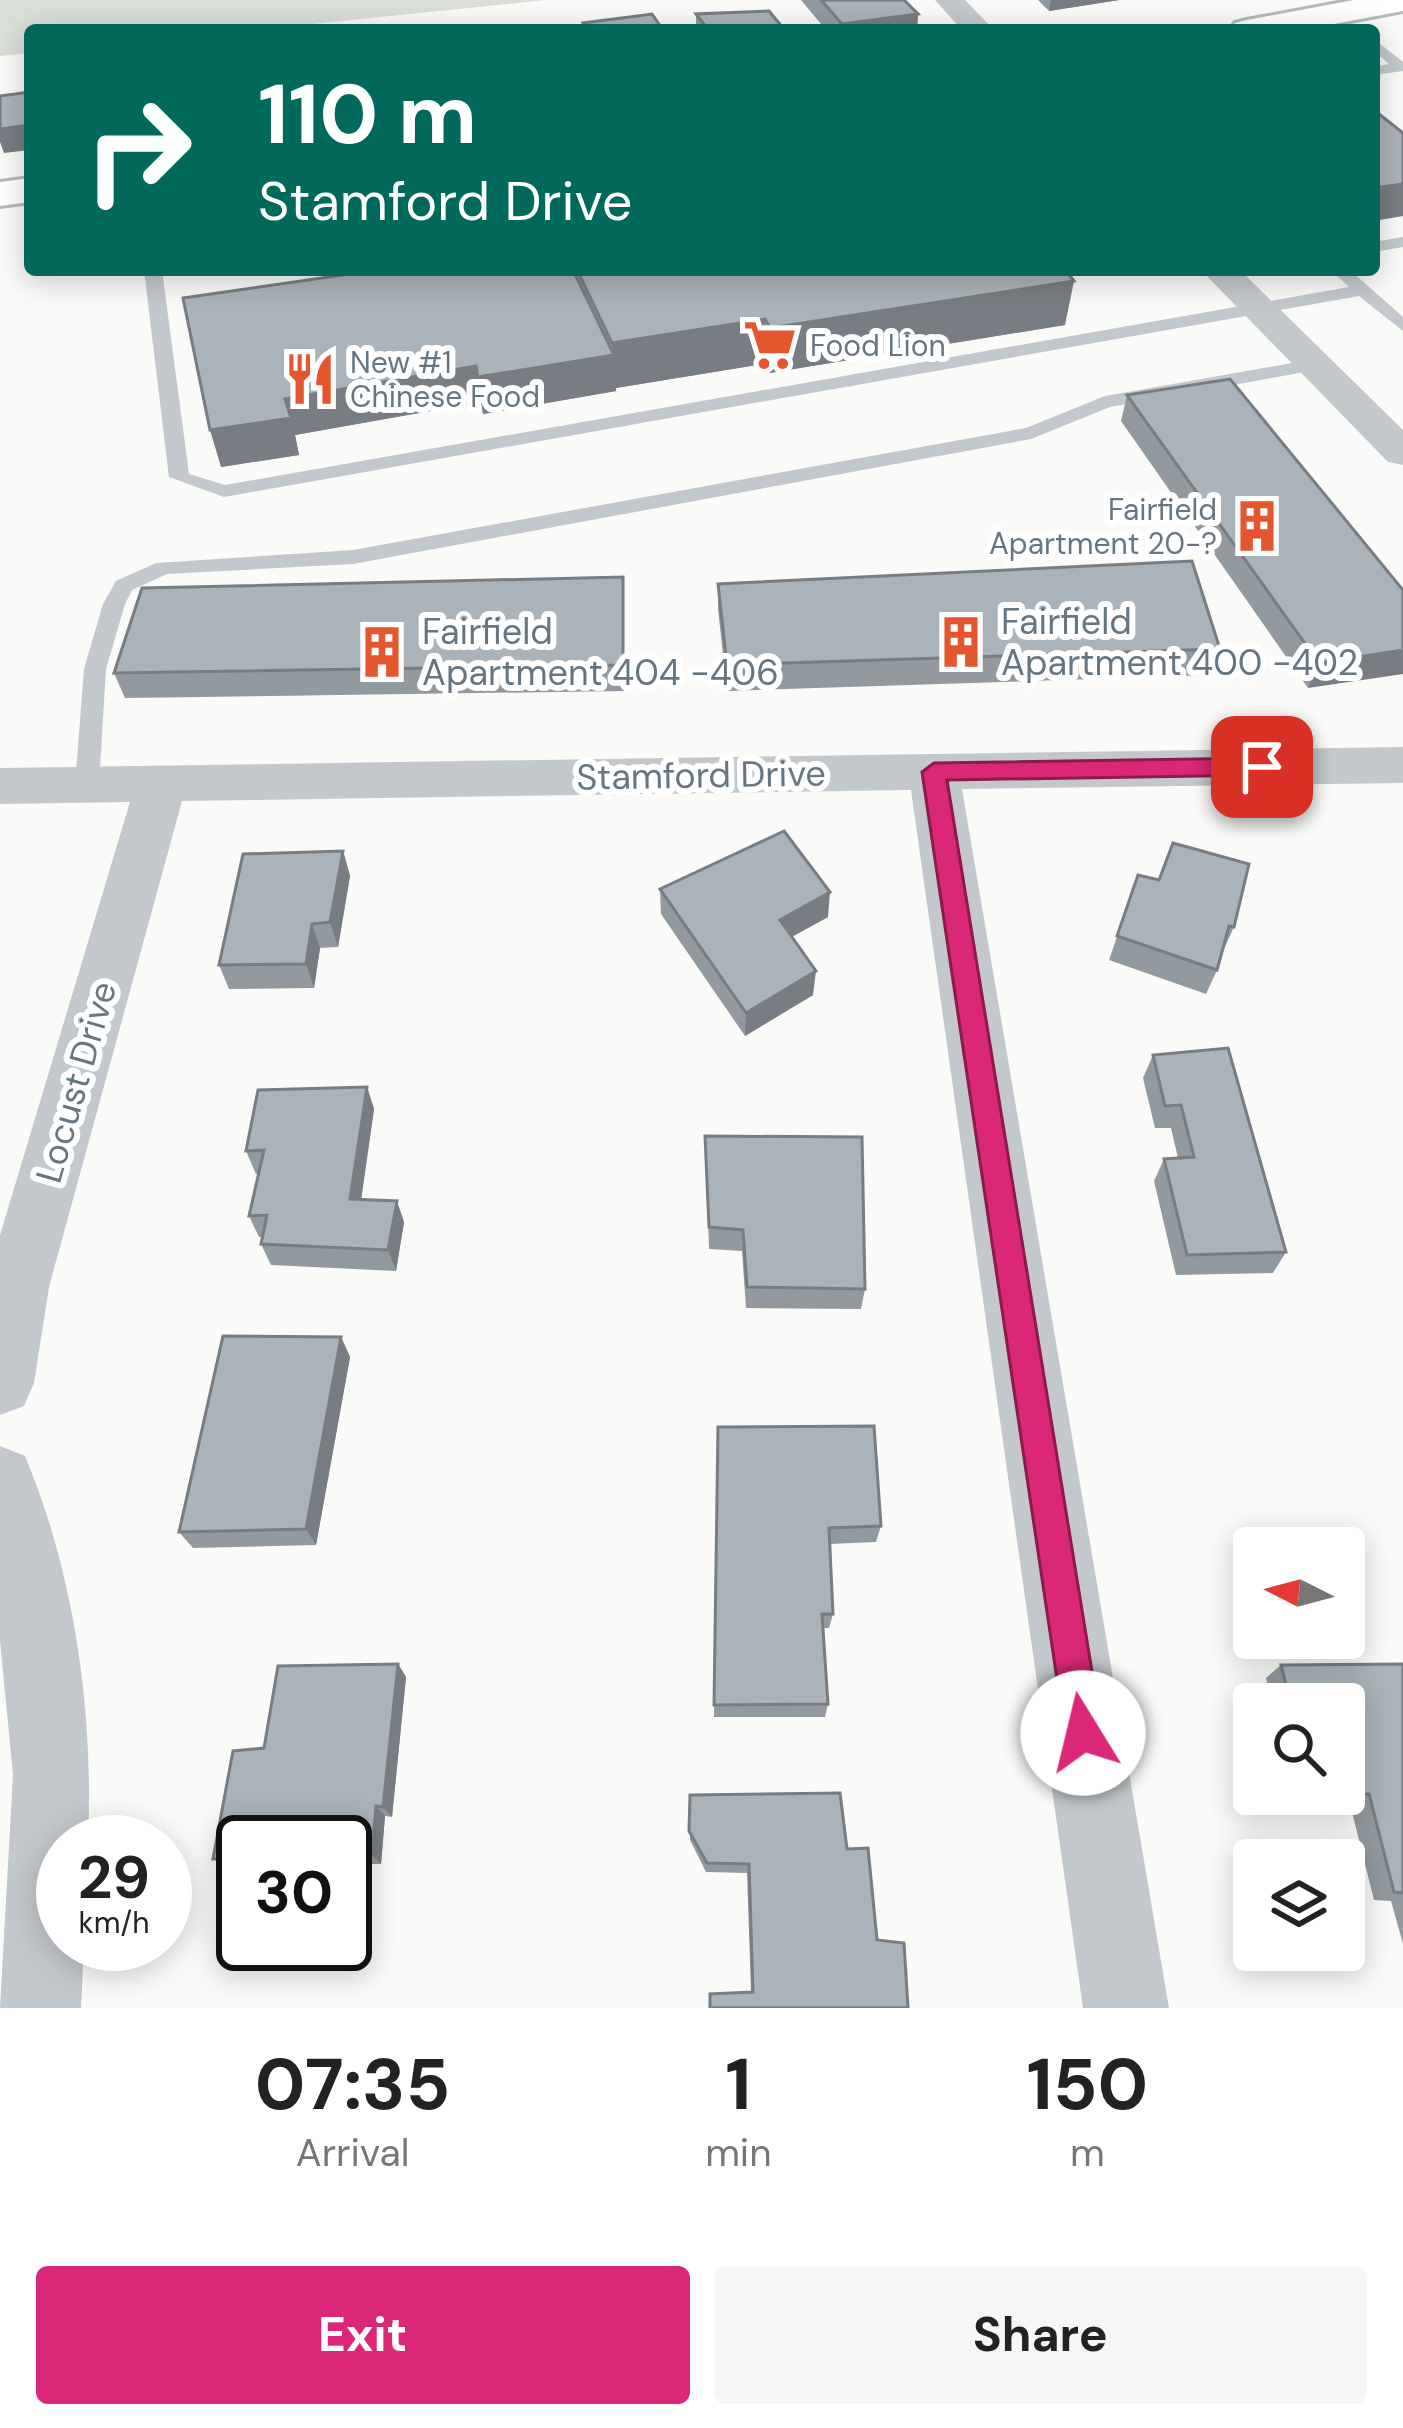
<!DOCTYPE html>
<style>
:root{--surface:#fff;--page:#f6f6f6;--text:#222;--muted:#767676;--accent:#db2777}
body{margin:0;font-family:"DM Sans",sans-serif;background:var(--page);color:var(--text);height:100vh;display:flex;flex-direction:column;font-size:45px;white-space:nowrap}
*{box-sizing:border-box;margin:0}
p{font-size:39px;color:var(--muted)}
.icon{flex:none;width:66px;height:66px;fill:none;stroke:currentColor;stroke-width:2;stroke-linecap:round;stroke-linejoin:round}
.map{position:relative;height:2008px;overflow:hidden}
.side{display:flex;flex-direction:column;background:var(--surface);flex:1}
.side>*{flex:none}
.guide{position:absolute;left:24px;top:24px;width:1356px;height:252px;border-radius:12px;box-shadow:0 6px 30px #0003;background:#00695c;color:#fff;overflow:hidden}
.needle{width:78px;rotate:276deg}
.buttons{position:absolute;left:1233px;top:1527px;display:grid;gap:24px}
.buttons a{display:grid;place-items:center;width:132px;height:132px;border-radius:12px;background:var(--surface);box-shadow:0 6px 30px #0003;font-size:60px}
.speed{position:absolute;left:36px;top:1815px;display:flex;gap:24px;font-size:60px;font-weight:700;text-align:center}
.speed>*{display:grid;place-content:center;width:156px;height:156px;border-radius:50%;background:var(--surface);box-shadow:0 6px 30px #0003;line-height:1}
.speed small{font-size:30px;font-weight:400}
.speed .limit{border:6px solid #111;border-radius:18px;background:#fff;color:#111}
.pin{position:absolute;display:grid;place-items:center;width:102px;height:102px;color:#fff;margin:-51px;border-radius:24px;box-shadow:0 6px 18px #0006}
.me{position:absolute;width:132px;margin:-66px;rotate:351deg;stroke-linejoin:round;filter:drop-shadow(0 0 9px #0008)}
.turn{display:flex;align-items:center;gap:42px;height:252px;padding:0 36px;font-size:54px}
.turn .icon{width:156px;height:156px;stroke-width:2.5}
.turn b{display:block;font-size:84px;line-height:102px}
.eta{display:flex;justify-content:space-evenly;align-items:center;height:204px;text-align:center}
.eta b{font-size:72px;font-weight:700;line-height:84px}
.primary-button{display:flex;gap:24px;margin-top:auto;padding:24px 36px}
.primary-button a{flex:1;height:138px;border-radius:12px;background:var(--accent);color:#fff;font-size:48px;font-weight:700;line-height:138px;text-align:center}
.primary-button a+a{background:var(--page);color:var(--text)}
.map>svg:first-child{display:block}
.green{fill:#dadfd7}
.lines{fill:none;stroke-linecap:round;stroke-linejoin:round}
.secondary-casing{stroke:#b3babf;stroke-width:6}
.service{fill:#c3c8cc;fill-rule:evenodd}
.minor{fill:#c3c8cc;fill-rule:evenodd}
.secondary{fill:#fff;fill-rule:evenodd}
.wall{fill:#929a9f}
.shaded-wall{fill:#777d82}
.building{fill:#aab3b9;stroke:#777d82;stroke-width:3}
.route{fill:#db2777;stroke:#8e194d;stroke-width:3}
.labels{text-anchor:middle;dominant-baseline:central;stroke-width:12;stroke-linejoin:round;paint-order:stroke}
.far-poi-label{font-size:30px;fill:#657683;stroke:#fff;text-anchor:start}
.poi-label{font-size:36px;fill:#657683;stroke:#fff;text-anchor:start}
.street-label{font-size:36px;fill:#657683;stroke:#fff}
</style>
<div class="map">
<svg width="1403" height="2008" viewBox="0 0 1403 2008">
<rect width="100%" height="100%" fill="#fafaf8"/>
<path class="green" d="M 0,0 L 546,0 L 253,30 L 30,30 L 30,53 L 0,56 Z"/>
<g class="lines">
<g class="secondary-casing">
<g id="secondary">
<path d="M 1354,0 L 1403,0 L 1403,11 L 1302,30 L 1230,30 L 1235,23 L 1247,20 Z"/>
<path d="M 30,178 L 30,202 L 0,206 L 0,182 Z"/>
</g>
</g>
<g class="service">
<path d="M 1374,39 L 1403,62 L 1403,71 L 1374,75 L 1374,67 L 1389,64 L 1374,51 Z"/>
<path d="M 1403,237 L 1403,247 L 1374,252 L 1374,242 Z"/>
<path d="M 144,270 L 162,270 L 189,474 L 225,485 L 1349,287 L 1331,270 L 1350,270 L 1403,317 L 1403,331 L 1359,296 L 224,497 L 169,477 Z"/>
<path d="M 1315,359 L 1322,361 L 1322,369 L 1110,407 L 1031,439 L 353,564 L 167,574 L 132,590 L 125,604 L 106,669 L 99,785 L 87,794 L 75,785 L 84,669 L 103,604 L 116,581 L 156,563 L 353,550 L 1026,428 L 1105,396 Z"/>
</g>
<g class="minor">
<path d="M 935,0 L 965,0 L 994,30 L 962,30 Z"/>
<path d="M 1201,270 L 1240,270 L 1403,430 L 1403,465 L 1388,462 Z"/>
<path d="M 1403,747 L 1403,783 L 962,789 L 1169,2008 L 1083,2008 L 911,790 L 182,801 L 49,1287 L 34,1383 L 24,1406 L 0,1415 L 0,1235 L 130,802 L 0,804 L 0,768 Z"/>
<path d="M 0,1446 L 25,1456 C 75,1576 94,1713 88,1842 L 63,1842 L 63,1944 L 84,1944 L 81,2008 L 0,2008 L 13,1775 L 0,1640 Z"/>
</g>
<use href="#secondary" class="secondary"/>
</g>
<g class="wall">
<path d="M 801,0 L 904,0 L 918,14 L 917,30 L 826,30 Z"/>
<path d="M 1038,0 L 1119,0 L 1049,11 Z"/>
<path d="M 696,14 L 783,28 L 783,30 L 696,30 Z"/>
<path d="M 377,270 L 1065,270 L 1065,325 L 769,373 L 763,364 L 616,388 L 616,391 L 483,414 L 481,402 L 295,435 L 299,455 L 221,467 Z"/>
<path d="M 1127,395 L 1403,590 L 1308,688 L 1121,421 Z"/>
<path d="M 718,584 L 1220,649 L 1211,675 L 727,691 L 718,609 Z"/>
<path d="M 624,603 L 624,691 L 125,698 L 114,673 Z"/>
<path d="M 343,851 L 350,876 L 338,947 L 320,948 L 314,988 L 229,989 L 219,965 Z"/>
<path d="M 1138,875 L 1159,880 L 1234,927 L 1223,951 L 1222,951 L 1217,970 L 1206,994 L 1109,960 Z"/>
<path d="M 660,889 L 828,917 L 792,937 L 813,995 L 745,1036 L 661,914 Z"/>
<path d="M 1153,1055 L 1286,1252 L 1273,1273 L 1176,1275 L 1154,1181 L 1164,1159 L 1178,1158 L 1171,1128 L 1155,1128 L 1143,1078 Z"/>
<path d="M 367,1087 L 374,1109 L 361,1200 L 404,1222 L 396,1271 L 271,1265 L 261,1244 L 263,1237 L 259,1237 L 249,1216 L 259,1173 L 256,1174 L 246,1151 Z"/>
<path d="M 705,1136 L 865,1289 L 861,1309 L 746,1308 L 742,1251 L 709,1249 Z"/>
<path d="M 341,1337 L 350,1357 L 316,1545 L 193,1548 L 179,1532 Z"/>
<path d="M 718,1427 L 881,1526 L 876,1542 L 830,1544 L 833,1614 L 829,1628 L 823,1628 L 828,1704 L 825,1717 L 714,1717 Z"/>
<path d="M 398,1664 L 406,1677 L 392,1817 L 385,1816 L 381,1864 L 345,1864 L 345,1842 L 243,1842 L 243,1867 L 227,1867 L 213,1859 L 264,1748 Z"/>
<path d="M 1403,1664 L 1403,1944 L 1391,1901 L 1374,1900 L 1350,1804 L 1295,1805 L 1292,1794 L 1344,1794 L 1344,1704 L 1272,1704 L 1266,1678 L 1281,1665 Z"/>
<path d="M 690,1795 L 847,1849 L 877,1940 L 751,1992 L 747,1873 L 706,1872 L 690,1840 Z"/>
</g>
<g class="shaded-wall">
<path d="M 1051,0 L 1119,0 L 1049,11 Z"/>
<path d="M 918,14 L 917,30 L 841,30 L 842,24 Z"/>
<path d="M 30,125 L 30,150 L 4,153 L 0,142 L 0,129 Z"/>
<path d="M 1403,184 L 1403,216 L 1374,221 L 1374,188 Z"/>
<path d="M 1074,281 L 1065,325 L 769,373 L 770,328 Z"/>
<path d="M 765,319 L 763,364 L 616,388 L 616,391 L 483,414 L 478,377 L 613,355 L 612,343 Z"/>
<path d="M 476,366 L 481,402 L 295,435 L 299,455 L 221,467 L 210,430 L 285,399 Z"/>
<path d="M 623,577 L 624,603 L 624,691 L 623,665 Z"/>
<path d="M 1403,650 L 1403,674 L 1308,688 L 1319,663 Z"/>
<path d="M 343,851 L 350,876 L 338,947 L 330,922 Z"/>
<path d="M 830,892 L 828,917 L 778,944 L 780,920 Z"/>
<path d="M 312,924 L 320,948 L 314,988 L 306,964 Z"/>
<path d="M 816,971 L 813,995 L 745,1036 L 746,1013 Z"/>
<path d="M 367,1087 L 374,1109 L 358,1221 L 350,1199 Z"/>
<path d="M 397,1201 L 404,1222 L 396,1271 L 388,1250 Z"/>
<path d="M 341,1337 L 350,1357 L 316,1545 L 306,1529 Z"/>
<path d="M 398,1664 L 406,1677 L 392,1817 L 383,1807 Z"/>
<path d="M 376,1806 L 385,1816 L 381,1864 L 372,1855 Z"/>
</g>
<g class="building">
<path d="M 821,0 L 904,0 L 918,14 L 842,24 Z"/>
<path d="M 769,11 L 783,28 L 771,30 L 708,30 L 696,14 Z"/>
<path d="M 652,14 L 663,30 L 587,30 L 583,23 Z"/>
<path d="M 30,92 L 30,125 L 0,129 L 0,96 Z"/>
<path d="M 1374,110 L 1403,133 L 1403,184 L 1374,188 Z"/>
<path d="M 377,270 L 573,270 L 614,355 L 478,377 L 476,366 L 285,399 L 291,418 L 210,430 L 183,298 Z"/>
<path d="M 577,270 L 1065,270 L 1074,281 L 770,328 L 765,319 L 612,343 Z"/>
<path d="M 1230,379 L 1403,590 L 1403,650 L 1319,663 L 1127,395 Z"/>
<path d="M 1192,561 L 1220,649 L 727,665 L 718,584 Z"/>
<path d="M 623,577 L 623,665 L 114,673 L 142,588 Z"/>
<path d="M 784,831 L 830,892 L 780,920 L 816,971 L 746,1013 L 660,889 Z"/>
<path d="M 1173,843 L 1249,864 L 1234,927 L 1229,926 L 1217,970 L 1117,936 L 1138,875 L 1159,880 Z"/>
<path d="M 343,851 L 330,922 L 312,924 L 306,964 L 219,965 L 243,854 Z"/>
<path d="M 1228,1048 L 1286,1252 L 1187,1255 L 1164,1159 L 1194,1157 L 1181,1105 L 1165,1106 L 1153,1055 Z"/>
<path d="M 367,1087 L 350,1199 L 397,1201 L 388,1250 L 261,1244 L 267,1215 L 249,1216 L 264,1150 L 246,1151 L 258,1090 Z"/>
<path d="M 705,1136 L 862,1137 L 865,1289 L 747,1287 L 743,1230 L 709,1227 Z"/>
<path d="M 223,1336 L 341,1337 L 306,1529 L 179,1532 Z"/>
<path d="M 874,1426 L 881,1526 L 829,1528 L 833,1614 L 822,1614 L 828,1704 L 714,1705 L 718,1427 Z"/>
<path d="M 398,1664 L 383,1807 L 376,1806 L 372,1855 L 345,1855 L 345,1842 L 243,1842 L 243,1858 L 213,1859 L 233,1751 L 264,1748 L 278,1666 Z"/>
<path d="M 1403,1664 L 1403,1893 L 1394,1892 L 1369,1794 L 1312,1795 L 1344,1794 L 1344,1704 L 1291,1704 L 1281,1665 Z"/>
<path d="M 840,1793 L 847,1849 L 868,1848 L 877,1940 L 904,1943 L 908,2008 L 710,2008 L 710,1994 L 753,1992 L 749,1864 L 707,1863 L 689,1831 L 690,1795 Z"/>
</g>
<path class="route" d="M 1262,758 L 1274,767 L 1262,775 L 947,780 L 1102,1733 L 1096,1746 L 1083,1752 L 1070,1746 L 1065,1733 L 922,772 L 934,763 Z"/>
<defs>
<g id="supermarket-bare" transform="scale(4.14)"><path d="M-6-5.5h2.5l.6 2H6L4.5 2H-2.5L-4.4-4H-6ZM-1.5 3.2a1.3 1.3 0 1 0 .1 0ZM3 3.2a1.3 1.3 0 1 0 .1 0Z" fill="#e4572e" stroke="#fff" stroke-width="2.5" paint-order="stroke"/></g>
<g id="restaurant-bare" transform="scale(4.14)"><path d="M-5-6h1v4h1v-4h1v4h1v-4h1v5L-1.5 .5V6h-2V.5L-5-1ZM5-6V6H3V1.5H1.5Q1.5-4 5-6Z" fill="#e4572e" stroke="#fff" stroke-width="2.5" paint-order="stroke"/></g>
<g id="building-bare" transform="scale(4.14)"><path d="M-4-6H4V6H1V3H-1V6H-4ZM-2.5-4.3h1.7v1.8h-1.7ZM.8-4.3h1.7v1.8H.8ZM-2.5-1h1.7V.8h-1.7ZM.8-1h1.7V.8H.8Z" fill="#e4572e" stroke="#fff" stroke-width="2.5" paint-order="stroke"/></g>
</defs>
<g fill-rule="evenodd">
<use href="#supermarket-bare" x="770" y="345"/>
<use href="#restaurant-bare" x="310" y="379"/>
<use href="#building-bare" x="1257" y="526"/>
<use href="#building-bare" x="961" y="642"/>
<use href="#building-bare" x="382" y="652"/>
</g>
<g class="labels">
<g class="far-poi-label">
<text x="810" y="345">Food Lion</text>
<text x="350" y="362">New #1<tspan x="350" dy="34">Chinese Food</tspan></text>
<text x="1217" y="509" text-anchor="end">Fairfield<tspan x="1217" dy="34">Apartment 20-?</tspan></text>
</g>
<g class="poi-label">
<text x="1001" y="621">Fairfield<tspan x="1001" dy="41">Apartment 400 -402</tspan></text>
<text x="422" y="631">Fairfield<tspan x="422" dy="41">Apartment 404 -406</tspan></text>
</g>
<g class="street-label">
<text transform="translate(701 775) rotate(-1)">Stamford Drive</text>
<text transform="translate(76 1082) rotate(-74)">Locust Drive</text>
</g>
</g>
</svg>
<div class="buttons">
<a><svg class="needle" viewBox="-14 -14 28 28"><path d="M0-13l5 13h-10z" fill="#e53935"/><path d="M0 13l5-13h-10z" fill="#767676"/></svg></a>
<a><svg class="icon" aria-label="search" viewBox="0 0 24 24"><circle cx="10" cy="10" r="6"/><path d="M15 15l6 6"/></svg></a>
<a><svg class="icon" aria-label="layers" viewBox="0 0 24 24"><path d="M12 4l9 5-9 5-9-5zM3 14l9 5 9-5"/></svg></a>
</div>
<div class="speed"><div>29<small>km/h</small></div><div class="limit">30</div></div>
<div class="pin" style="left:1262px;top:767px;background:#d93025"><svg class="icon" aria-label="arrive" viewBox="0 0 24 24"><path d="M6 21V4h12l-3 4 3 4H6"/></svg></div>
<svg class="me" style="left:1083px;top:1733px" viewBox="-20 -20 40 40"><circle r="19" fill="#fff"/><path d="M0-13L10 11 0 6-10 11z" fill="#db2777"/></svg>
<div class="guide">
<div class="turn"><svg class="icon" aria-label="right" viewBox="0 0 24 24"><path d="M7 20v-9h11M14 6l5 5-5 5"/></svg><div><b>110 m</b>Stamford Drive</div></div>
</div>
</div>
<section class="side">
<div class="eta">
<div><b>07:35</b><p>Arrival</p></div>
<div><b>1</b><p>min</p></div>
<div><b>150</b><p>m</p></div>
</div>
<div class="primary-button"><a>Exit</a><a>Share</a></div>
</section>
